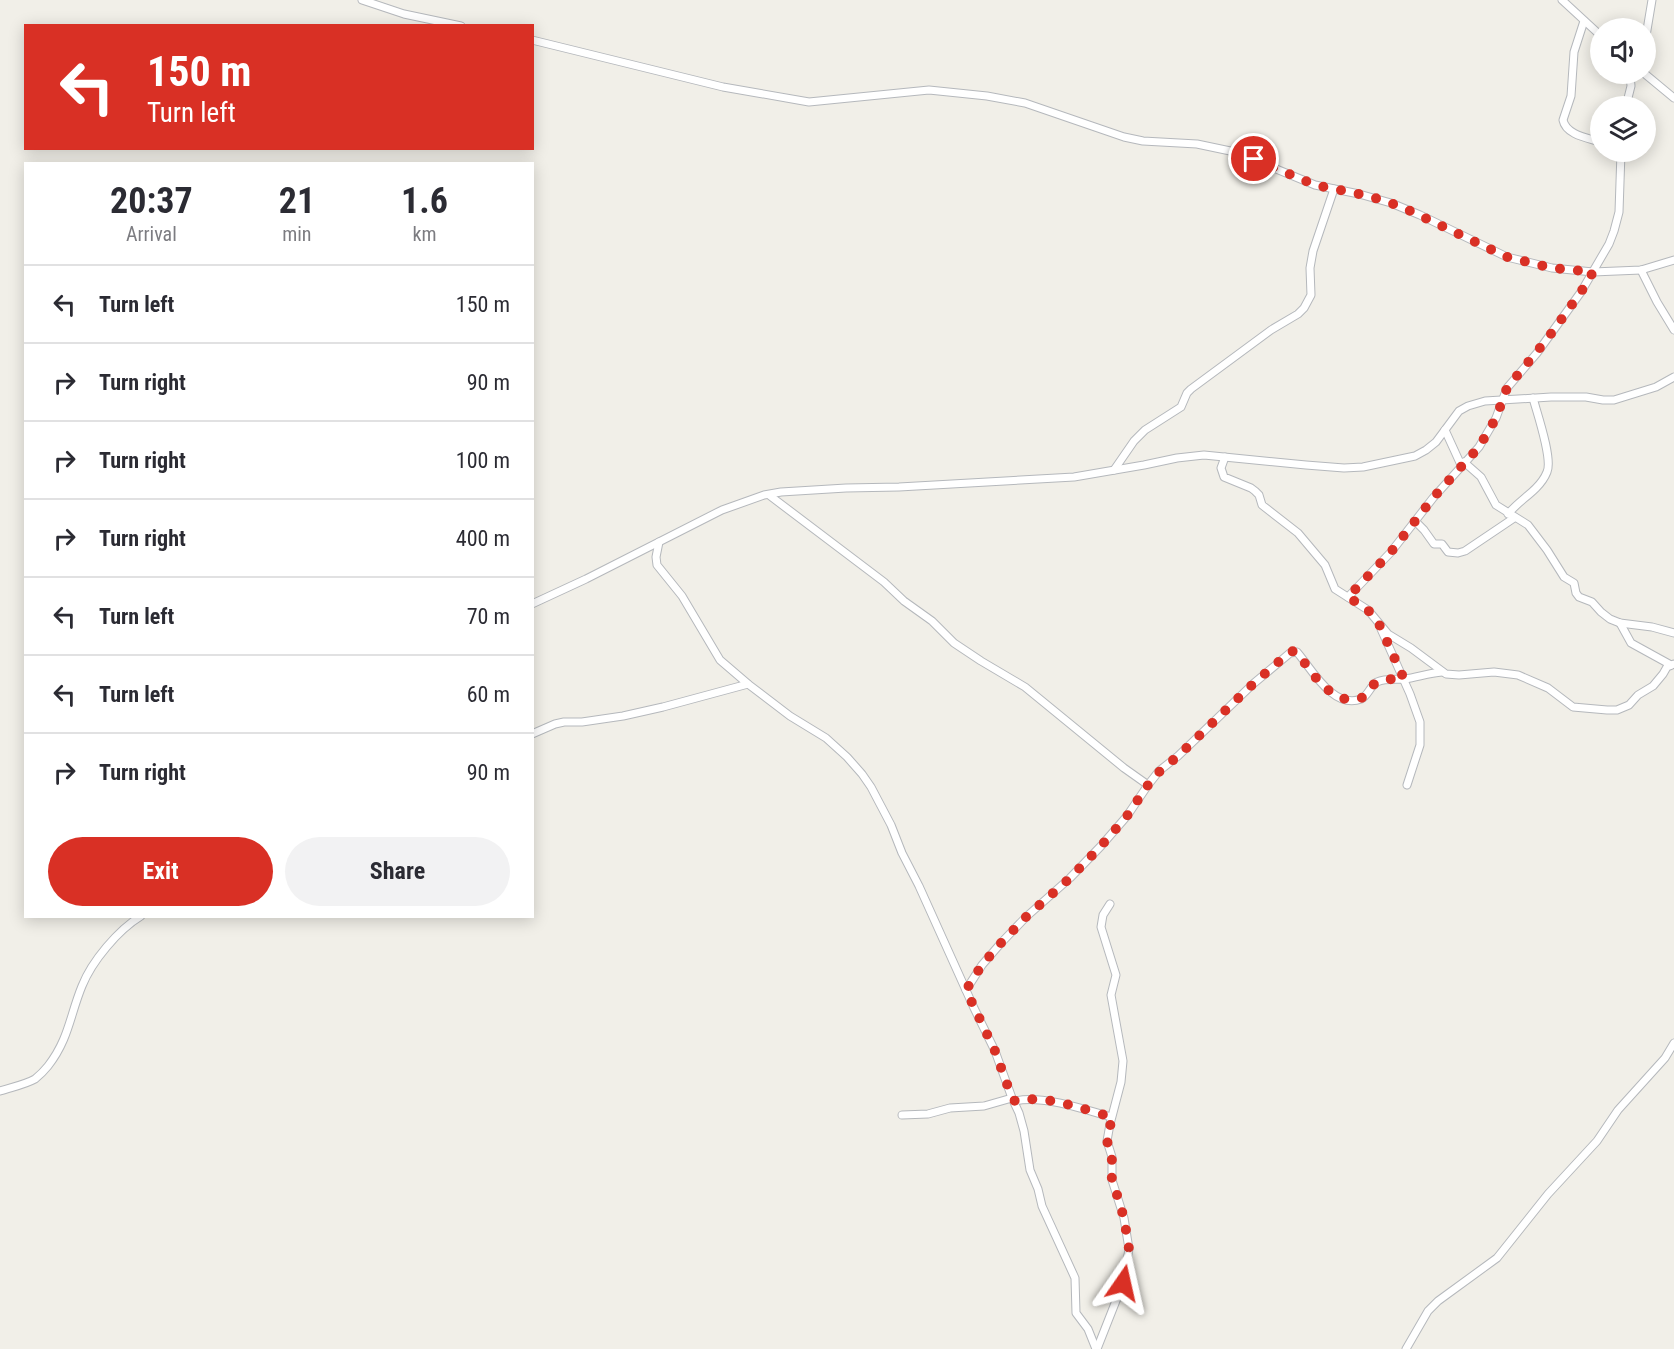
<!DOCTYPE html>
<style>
:root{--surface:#fff;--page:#f2f2f3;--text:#2b2b33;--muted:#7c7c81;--line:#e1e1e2;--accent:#d93025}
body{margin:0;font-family:"Roboto Condensed",sans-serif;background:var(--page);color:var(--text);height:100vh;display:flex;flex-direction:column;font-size:22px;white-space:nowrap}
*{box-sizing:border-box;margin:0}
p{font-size:20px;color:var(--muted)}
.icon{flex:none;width:33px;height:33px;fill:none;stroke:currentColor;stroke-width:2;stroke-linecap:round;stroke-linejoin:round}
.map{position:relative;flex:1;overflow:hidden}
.details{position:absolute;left:24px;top:162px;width:510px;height:756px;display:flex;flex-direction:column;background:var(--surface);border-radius:0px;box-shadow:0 3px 15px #0003}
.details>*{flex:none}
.top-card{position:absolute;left:24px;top:24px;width:510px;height:126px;border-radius:0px;box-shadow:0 3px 15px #0003;background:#d93025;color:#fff;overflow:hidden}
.tools{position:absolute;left:1590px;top:18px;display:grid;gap:12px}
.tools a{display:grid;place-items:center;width:66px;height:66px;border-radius:50%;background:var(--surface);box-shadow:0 3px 15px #0003;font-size:30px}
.pin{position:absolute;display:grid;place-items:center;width:51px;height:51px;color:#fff;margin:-26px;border:3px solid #fff;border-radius:50%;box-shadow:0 2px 6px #0007}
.me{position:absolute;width:66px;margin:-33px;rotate:11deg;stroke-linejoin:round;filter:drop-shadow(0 0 4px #0008)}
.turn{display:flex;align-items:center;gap:21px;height:126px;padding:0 24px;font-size:27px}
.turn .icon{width:78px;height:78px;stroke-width:2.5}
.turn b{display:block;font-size:42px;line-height:51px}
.eta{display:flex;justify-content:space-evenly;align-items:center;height:102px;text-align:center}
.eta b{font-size:36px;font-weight:700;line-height:42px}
.cta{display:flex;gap:12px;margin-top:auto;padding:12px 24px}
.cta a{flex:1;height:69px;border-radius:36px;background:var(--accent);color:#fff;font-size:24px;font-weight:700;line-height:69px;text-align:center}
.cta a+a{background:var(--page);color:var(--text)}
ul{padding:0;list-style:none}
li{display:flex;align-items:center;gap:18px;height:78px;padding:0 24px;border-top:2px solid var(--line)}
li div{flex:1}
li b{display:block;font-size:22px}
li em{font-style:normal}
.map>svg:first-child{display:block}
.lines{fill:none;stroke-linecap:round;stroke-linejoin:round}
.minor-casing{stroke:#b5b8bc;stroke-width:9}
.minor{stroke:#fff;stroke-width:7}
.route{stroke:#d93025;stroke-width:10;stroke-dasharray:0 18}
</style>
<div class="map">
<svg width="1674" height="1349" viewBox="0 0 1674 1349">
<rect width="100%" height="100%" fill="#f1efe8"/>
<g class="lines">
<g class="minor-casing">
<g id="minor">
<path d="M 362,0 L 404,14 L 461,26"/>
<path d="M 1562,0 L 1600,35"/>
<path d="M 1584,21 L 1574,52 L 1571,96 L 1563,120 C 1566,135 1588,138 1600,142"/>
<path d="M 1646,36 L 1652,0"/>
<path d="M 532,40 L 723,87 L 809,102 L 929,90 L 987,96 L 1025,103 L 1124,137 L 1143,141 L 1197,144 L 1235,152 L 1315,185 L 1359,194 L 1391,203 L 1420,215 L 1507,257 L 1552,268 L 1593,272 L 1641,270 L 1674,260"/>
<path d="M 1645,74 L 1674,98"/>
<path d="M 1626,106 L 1631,86 L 1630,74"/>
<path d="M 1641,270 L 1657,302 L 1674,330"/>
<path d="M 1445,430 L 1461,465"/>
<path d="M 1225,457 L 1221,468 L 1224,477 L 1251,488 L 1255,491 L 1259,495 L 1262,505 L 1298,533 L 1325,565 L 1335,589 L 1368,610 L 1388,634 L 1411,648 L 1446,674 L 1459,675 L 1494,672 L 1518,675 L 1548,688 L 1573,707 L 1607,710 L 1617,710 L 1629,705 L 1638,695 L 1653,686 L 1663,674 L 1667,667 L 1674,664"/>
<path d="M 1464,462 L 1481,477 L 1496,505 L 1528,525 L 1547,550 L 1564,577 L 1574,583 L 1576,593 L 1579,597 L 1592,602 L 1601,612 L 1610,619 L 1620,623 L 1652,627 L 1674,633"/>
<path d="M 1114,470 L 1134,441 L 1145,430 L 1181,407 L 1187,393 L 1191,389 L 1271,330 L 1298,314 L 1304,308 L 1311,295 L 1310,268 L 1313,251 L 1334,189"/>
<path d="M 769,495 L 884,582 L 904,601 L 932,621 L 954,643 L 981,661 L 1025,687 L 1124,768 L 1148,785"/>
<path d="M 1508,514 C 1516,504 1527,497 1536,488 C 1540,484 1545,477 1547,472 C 1553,459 1537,413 1533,398"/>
<path d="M 1415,521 L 1424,530 L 1434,544 L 1442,544 L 1448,552 L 1458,553 L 1465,551 L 1514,518"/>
<path d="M 659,542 L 656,557 L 657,565 L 682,596 L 720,660 L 748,684 L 790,716 L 826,738 L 847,757 L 862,774 L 871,787 L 891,825 L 902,853 L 919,886 L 974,1008 L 995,1051 L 1012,1098 L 1019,1113 L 1024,1131 L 1030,1170 L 1038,1189 L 1042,1206 L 1075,1278 L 1076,1313 L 1088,1329 L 1096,1349"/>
<path d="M 1348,597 L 1391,552 L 1433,498 L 1479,447 L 1496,418 L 1507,388 L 1537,353 L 1581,292 L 1609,244 L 1614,231 L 1619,212 L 1621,152"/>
<path d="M 532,604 L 586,579 L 722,510 L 764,495 L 781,492 L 846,488 L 899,487 L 1074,477 L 1144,465 L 1177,458 L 1204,455 L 1306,465 L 1344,468 L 1363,467 L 1415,456 L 1426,450 L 1436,442 L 1459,411 L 1468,406 L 1485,401 L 1551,397 L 1586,397 L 1603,400 L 1614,400 L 1656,387 L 1674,377"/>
<path d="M 1620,623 L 1631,643 L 1671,665"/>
<path d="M 1381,629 L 1410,694 L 1420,722 L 1420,745 L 1407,785"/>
<path d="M 532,734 L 555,724 L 564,722 L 582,722 L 623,716 L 663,707 L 748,684"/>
<path d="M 966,990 L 982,965 L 1001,943 L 1026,917 L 1070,878 L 1101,846 L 1127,816 L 1148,785 L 1159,771 L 1178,756 L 1253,684 L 1290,653 L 1297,652 C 1311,668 1333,710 1361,699 C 1368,696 1370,686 1377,682 C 1386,678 1396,680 1405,679 C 1418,677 1429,673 1442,672"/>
<path d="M 0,1091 C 12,1087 24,1085 35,1079 C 40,1075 44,1071 48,1066 C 69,1039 70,1015 82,986 C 92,961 118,930 141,916"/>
<path d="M 1015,1101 C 1043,1095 1083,1109 1111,1117"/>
<path d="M 902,1115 L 928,1114 L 950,1108 L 984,1106 L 1012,1098"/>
<path d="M 1097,1349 L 1123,1283 L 1129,1249 L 1124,1218 L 1112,1180 L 1112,1157 L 1107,1141 L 1110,1124 L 1121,1082 L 1123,1061 L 1111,995 L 1116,975 L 1101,927 L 1103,915 L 1110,904"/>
<path d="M 1406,1349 L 1428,1311 L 1438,1301 L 1497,1258 L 1548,1194 L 1597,1141 L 1618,1110 L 1665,1058 L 1674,1043"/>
</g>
</g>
<use href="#minor" class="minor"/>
</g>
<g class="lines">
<path class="route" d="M 1123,1283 L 1129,1249 L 1124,1218 L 1111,1175 L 1112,1157 L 1107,1141 L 1112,1117 C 1082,1109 1044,1094 1015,1101 L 1012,1098 L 995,1051 L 966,990 L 982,965 L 1001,943 L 1026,917 L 1070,878 L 1101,846 L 1127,816 L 1148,785 L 1160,771 L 1178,756 L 1253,684 L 1290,652 L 1294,651 L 1298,654 C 1312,672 1325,696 1350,700 C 1354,700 1359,700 1363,697 C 1367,694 1369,690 1372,686 C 1380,678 1393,679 1404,679 L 1379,624 L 1368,610 L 1348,597 L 1391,552 L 1433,498 L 1479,447 L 1496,418 L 1507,388 L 1548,338 L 1581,292 L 1593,272 L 1552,268 L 1507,257 L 1402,207 L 1369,196 L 1315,185 L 1254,159"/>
</g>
</svg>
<div class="tools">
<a><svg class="icon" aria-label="sound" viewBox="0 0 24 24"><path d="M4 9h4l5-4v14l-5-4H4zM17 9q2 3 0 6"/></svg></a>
<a><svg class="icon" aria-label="layers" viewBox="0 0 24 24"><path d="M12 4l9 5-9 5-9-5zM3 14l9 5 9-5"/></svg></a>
</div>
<div class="pin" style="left:1254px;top:159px;background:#d93025"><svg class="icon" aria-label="arrive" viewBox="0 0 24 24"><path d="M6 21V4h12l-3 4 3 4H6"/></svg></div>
<svg class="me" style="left:1123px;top:1283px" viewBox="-20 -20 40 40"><path d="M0-17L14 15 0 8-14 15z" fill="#d93025" stroke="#fff" stroke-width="4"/></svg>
<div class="top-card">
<div class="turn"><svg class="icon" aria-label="left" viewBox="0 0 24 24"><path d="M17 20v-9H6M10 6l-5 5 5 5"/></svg><div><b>150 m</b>Turn left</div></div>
</div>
<section class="details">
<div class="eta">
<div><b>20:37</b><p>Arrival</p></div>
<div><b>21</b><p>min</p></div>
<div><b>1.6</b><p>km</p></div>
</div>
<ul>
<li><svg class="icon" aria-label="left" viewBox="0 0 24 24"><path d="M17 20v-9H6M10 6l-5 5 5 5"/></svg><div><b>Turn left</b></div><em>150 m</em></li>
<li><svg class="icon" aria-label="right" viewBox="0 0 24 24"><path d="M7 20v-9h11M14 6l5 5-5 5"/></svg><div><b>Turn right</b></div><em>90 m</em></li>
<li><svg class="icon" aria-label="right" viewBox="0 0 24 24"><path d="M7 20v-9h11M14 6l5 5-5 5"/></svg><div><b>Turn right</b></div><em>100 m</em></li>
<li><svg class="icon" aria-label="right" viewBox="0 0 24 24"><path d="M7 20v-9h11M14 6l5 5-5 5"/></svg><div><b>Turn right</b></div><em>400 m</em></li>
<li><svg class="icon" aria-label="left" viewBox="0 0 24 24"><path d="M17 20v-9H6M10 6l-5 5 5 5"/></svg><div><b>Turn left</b></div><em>70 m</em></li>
<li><svg class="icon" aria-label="left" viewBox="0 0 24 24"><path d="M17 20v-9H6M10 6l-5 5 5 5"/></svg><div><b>Turn left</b></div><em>60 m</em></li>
<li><svg class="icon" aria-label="right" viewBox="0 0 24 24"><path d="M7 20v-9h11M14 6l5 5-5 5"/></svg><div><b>Turn right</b></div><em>90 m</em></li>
</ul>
<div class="cta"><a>Exit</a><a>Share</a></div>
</section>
</div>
